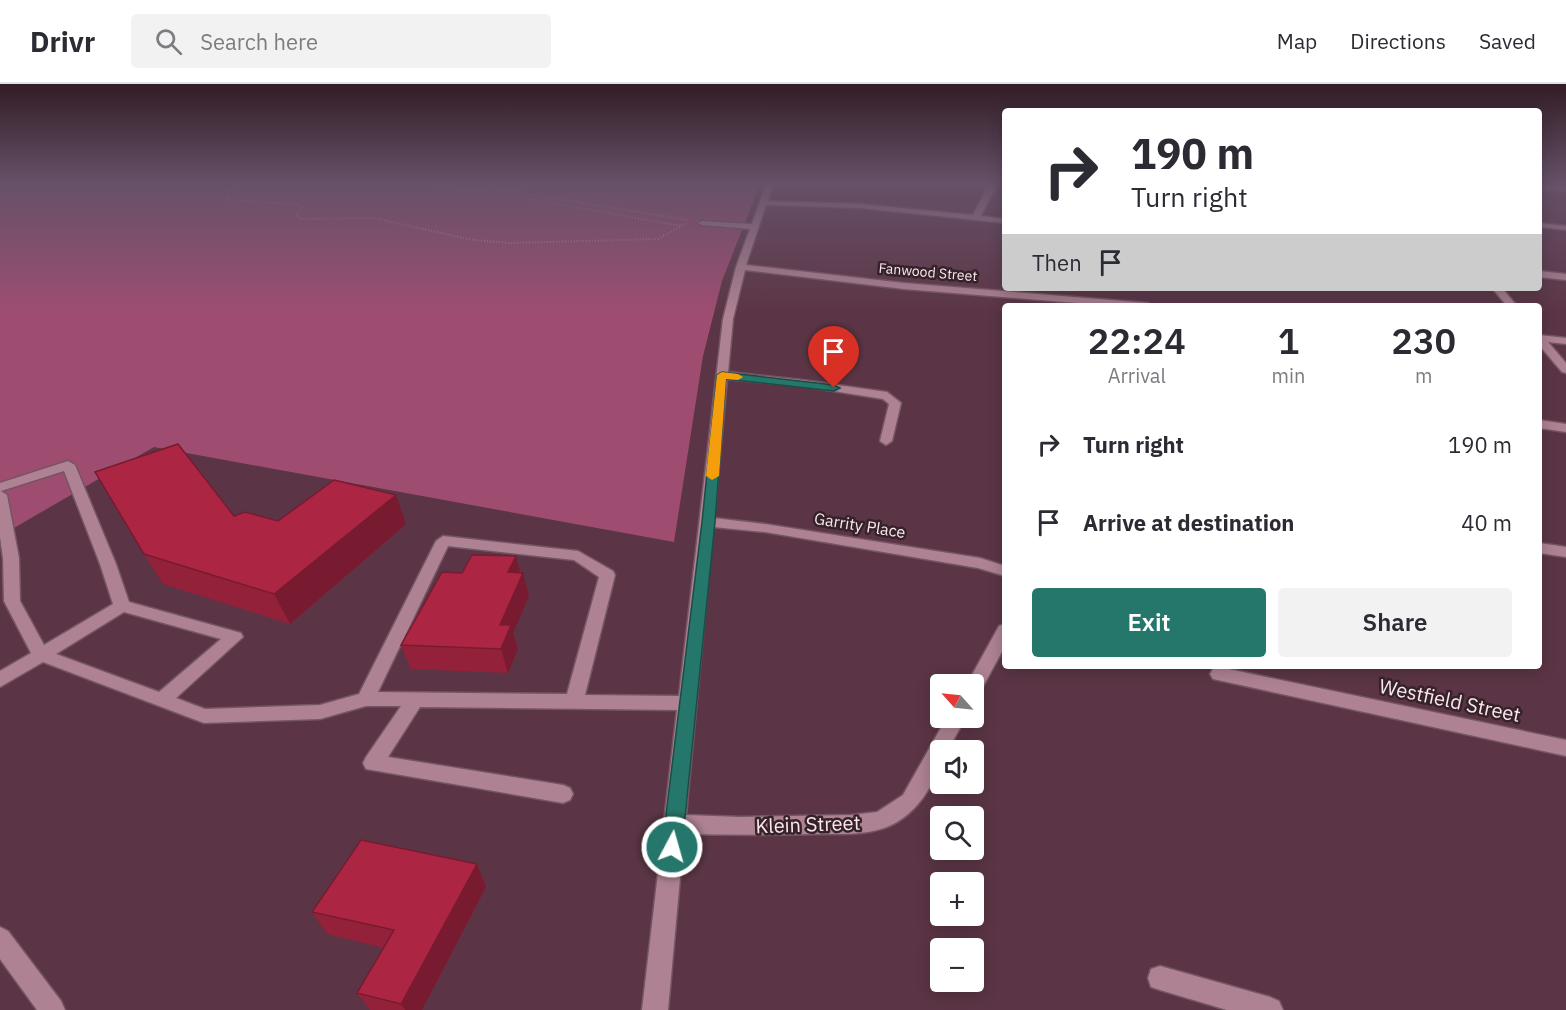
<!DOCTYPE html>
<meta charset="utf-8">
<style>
:root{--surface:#fff;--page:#f2f2f3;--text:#2b2b33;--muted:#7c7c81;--line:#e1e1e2;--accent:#26776b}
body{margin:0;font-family:"IBM Plex Sans",sans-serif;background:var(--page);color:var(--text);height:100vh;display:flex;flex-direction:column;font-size:22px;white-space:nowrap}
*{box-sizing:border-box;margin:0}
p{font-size:20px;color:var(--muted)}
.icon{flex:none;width:33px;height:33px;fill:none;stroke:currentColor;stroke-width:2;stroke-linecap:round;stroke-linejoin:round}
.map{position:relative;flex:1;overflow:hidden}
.details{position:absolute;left:1002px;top:219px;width:540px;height:366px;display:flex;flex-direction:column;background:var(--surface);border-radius:6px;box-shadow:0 3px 15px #0003}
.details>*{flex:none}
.banner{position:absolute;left:1002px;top:24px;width:540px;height:183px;border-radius:6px;box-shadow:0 3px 15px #0003;background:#fff;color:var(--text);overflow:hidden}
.needle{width:39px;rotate:297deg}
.tools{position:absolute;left:930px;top:590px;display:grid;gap:12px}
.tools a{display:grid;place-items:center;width:54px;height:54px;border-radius:6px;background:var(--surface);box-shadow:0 3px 15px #0003;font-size:30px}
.pin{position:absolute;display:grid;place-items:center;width:51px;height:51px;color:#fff;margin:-62px -26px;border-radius:50% 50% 50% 0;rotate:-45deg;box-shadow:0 0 6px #0007}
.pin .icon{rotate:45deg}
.me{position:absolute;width:66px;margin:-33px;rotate:6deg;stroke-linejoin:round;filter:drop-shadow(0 0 4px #0008)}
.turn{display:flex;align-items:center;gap:21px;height:126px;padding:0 30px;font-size:27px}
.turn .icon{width:78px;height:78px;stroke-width:2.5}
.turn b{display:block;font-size:42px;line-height:51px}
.then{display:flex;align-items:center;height:57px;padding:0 30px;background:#0003;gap:12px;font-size:22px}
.eta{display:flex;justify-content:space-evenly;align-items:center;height:102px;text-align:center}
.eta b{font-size:36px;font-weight:600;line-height:42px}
.button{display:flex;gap:12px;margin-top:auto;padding:12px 30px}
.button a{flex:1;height:69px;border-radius:6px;background:var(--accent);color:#fff;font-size:24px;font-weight:600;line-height:69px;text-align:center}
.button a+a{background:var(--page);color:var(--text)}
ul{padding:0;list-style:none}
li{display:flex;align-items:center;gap:18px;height:78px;padding:0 30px}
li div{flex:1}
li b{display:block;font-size:22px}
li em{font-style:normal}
header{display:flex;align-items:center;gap:36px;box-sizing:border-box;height:84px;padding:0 30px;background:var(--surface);border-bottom:2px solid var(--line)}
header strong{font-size:28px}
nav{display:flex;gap:33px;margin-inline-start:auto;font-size:21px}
.search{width:420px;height:54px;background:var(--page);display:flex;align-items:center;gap:15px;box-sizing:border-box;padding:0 21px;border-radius:6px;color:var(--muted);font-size:22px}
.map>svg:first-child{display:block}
.green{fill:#9e4d71}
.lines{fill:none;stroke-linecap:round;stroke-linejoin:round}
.minor-casing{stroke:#745562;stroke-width:3}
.path{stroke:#ae8f9c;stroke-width:2;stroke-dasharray:1 2;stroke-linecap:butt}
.minor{fill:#ae8293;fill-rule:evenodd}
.wall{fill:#94213a}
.shaded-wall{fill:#781b30}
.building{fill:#ac2644;stroke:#781b30;stroke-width:1.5}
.route{fill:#26776b;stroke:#194d46;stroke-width:1.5}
.slow{fill:#f59e0b}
.labels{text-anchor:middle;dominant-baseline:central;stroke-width:5;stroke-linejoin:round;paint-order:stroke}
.far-street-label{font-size:14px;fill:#fee6ef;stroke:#35232a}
.street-label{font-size:16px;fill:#fee6ef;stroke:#35232a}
.near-street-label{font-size:20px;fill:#fee6ef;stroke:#35232a}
</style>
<header>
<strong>Drivr</strong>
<div class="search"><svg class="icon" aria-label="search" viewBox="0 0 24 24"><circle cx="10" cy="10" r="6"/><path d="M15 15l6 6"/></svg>Search here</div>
<nav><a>Map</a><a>Directions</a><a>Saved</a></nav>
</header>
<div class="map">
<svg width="1566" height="926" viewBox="0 0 1566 926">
<rect width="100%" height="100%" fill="#5b3545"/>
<path class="green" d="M 0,100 L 760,100 L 722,197 L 703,272 L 674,458 L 154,363 L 0,452 Z"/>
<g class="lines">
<g class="minor-casing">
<g id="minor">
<path d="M 766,100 L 774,100 L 768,117 L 860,120 L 973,131 L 989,100 L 997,100 L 981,132 L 1005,135 L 1005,139 L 860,124 L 766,121 L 746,181 L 904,199 L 1148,219 L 1153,222 L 1113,222 L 904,205 L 745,186 L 733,235 L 728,288 L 802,296 L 887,308 L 901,319 L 892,357 L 886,361 L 880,357 L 889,320 L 883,315 L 802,302 L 727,295 L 714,434 L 765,440 L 980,474 L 1005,482 L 1005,492 L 978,484 L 765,448 L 713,443 L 686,731 L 741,733 L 851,731 L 877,728 L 903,711 L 947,633 L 966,633 L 948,666 L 940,666 C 940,699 913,736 881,745 C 862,751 838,750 817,750 C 773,751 729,751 684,750 L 668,926 L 642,926 L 677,626 L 420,623 L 388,673 L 563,701 L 570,704 L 573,710 L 570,716 L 563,719 L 366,685 L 363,679 L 366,673 L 401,622 L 366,622 L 320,635 L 204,639 L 43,578 L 0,603 L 0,587 L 31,569 L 4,517 L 3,474 L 0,453 L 0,399 L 68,377 L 75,381 L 116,480 L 129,518 L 241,549 L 243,553 L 176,614 L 205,625 L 320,621 L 359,610 L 436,457 L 443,452 L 578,467 L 613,487 L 615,491 L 585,611 L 679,612 L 723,235 L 736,183 L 750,145 L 702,141 L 698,139 L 702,137 L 752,140 ZM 64,387 L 100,480 L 113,520 L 44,561 L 20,517 L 19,474 L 7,411 L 1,407 ZM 448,462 L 574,476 L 599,493 L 567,610 L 378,608 ZM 124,528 L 221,555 L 159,608 L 56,570 Z"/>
<path d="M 1539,101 L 1566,103 L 1566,107 L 1539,105 Z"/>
<path d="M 1539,139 L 1566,142 L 1566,146 L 1539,143 Z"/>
<path d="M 1539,187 L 1566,190 L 1566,196 L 1539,193 Z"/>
<path d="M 1492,204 L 1502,204 L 1517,222 L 1507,222 Z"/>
<path d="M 1539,251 L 1566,254 L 1566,260 L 1548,258 L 1566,279 L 1566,289 L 1562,288 L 1539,261 Z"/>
<path d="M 1539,336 L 1566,340 L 1566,348 L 1539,344 Z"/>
<path d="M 1539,459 L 1566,463 L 1566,473 L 1539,469 Z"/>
<path d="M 1005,540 L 1005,562 L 980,608 L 974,610 L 974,600 L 967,600 L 999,542 Z"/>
<path d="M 1219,583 L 1566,656 L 1566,672 L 1213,595 L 1210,590 L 1213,585 Z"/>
<path d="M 0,843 L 8,847 L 61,917 L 65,926 L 37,926 L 0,875 Z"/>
<path d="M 1160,882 L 1270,913 L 1279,917 L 1283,926 L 1227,926 L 1160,906 L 1151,903 L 1148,894 L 1151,885 Z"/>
</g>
</g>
<g class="path">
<path d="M 238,100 L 228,110 L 227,116 L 297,120 L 302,122 L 297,131 L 301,135 L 373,134 L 473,156 L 511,159 L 658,155 L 687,139"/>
<path d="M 412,100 L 503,110"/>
<path d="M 467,100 L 687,136"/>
<path d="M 516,107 L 528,100"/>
<path d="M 502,110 L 681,142"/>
</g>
<use href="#minor" class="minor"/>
</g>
<g class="wall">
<path d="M 234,432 L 278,437 L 406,440 L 290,540 L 163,500 L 144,470 Z"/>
<path d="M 520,488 L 523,489 L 529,512 L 513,549 L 518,565 L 508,589 L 411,585 L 401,561 Z"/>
<path d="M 477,780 L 486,803 L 422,926 L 370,926 L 357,909 L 384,864 L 327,850 L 312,828 Z"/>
</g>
<g class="shaded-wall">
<path d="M 396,411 L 406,440 L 290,540 L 274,510 Z"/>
<path d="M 516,472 L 521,493 L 523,489 L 529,512 L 513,549 L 518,565 L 508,589 L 501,565 L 500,541 L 508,488 Z"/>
<path d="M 477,780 L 486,803 L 422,926 L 405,926 L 401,920 Z"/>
</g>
<g class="building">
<path d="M 178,360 L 234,432 L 245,428 L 278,437 L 334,396 L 396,411 L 274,510 L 144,470 L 95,388 Z"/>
<path d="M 472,471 L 516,472 L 508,488 L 523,489 L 500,541 L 511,541 L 501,565 L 401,561 L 442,488 L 462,489 Z"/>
<path d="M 361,756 L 477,780 L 401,920 L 357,909 L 394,846 L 312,828 Z"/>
</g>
<linearGradient id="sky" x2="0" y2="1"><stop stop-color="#321d26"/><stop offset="0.43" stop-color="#665168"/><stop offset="1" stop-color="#665168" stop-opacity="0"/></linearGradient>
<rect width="1566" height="230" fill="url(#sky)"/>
<path class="route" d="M 722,288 L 834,301 L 840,304 L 834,307 L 726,295 L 715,438 L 682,763 L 679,769 L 672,772 L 665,769 L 662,763 L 702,438 L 717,291 Z"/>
<path class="slow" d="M 722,288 L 738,290 L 743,293 L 738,296 L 726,295 L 719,392 L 712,396 L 706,392 L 717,291 Z"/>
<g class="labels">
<g class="far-street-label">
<text transform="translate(928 188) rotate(5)">Fanwood Street</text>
</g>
<g class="street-label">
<text transform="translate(860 441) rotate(9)">Garrity Place</text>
</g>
<g class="near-street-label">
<text transform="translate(1450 616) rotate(12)">Westfield Street</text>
<text transform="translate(808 740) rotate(-2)">Klein Street</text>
</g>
</g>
</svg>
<div class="tools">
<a><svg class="needle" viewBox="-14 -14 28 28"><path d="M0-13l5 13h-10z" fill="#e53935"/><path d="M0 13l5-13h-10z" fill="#7c7c81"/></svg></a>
<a><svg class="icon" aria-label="sound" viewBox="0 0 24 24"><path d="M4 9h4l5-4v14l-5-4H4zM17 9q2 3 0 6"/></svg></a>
<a><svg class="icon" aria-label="search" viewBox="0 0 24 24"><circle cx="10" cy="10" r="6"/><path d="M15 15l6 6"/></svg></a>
<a>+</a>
<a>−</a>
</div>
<div class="pin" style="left:834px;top:304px;background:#d93025"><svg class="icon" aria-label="arrive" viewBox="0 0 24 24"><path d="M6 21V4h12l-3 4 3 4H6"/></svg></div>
<svg class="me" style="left:672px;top:763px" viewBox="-20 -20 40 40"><circle r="17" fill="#26776b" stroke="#fff" stroke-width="3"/><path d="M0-11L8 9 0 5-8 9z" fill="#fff"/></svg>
<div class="banner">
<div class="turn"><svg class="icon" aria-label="right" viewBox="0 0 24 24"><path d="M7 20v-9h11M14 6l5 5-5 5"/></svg><div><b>190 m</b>Turn right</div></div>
<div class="then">Then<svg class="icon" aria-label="arrive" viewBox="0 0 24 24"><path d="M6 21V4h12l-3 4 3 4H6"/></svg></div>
</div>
<section class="details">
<div class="eta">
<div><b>22:24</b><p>Arrival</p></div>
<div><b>1</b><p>min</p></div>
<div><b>230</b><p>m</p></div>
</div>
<ul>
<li><svg class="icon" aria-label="right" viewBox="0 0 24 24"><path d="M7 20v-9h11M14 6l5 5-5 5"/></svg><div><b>Turn right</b></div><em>190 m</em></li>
<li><svg class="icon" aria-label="arrive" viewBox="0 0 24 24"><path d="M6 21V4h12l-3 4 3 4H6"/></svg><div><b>Arrive at destination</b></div><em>40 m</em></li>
</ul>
<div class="button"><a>Exit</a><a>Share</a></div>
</section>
</div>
